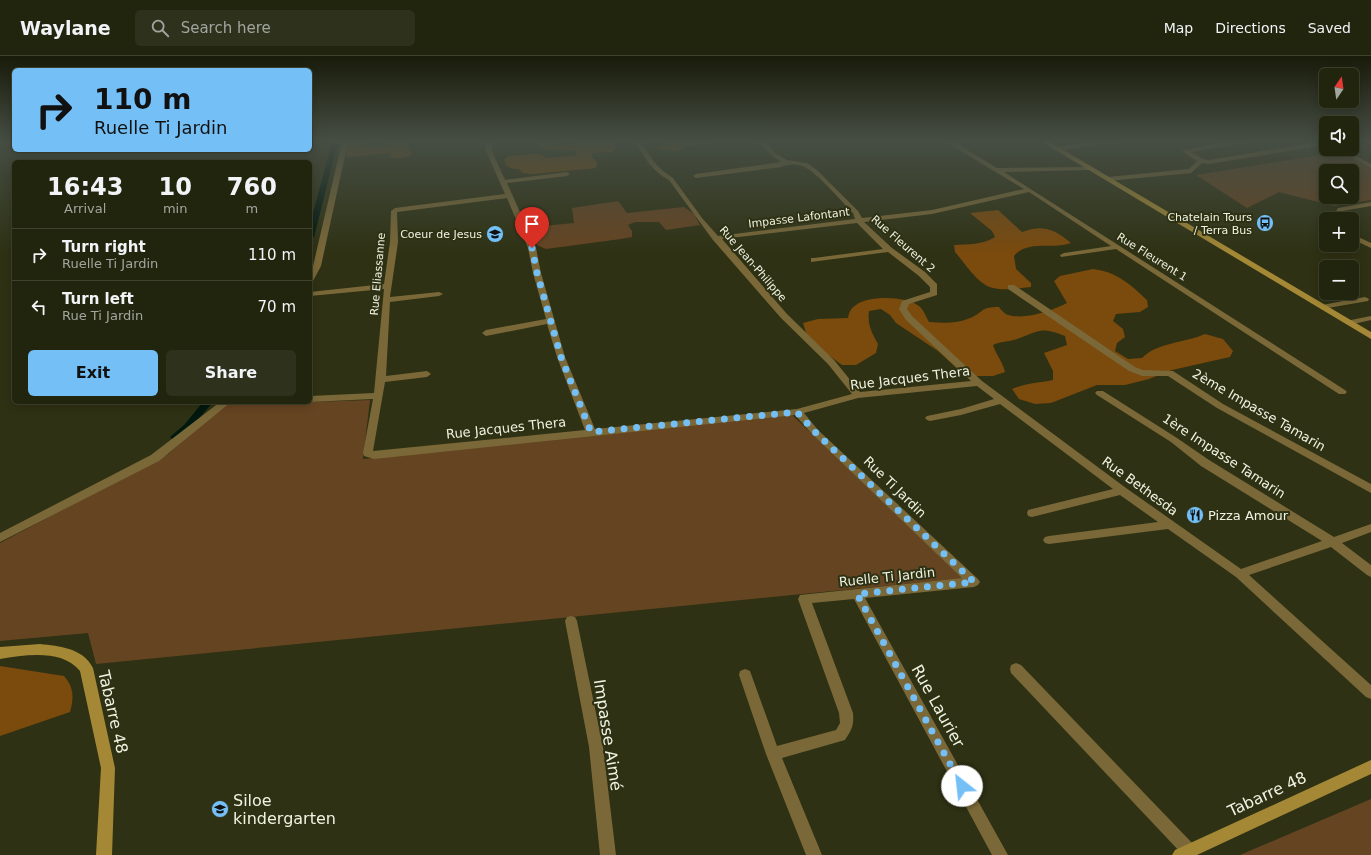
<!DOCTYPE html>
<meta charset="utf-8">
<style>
:root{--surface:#22250e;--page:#2e311c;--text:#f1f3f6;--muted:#a2a59e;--line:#3f422e;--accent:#74c0f6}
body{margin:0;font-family:"DejaVu Sans",sans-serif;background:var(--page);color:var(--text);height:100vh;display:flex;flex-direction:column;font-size:15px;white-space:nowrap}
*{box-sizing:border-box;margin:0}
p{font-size:13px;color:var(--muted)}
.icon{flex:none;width:22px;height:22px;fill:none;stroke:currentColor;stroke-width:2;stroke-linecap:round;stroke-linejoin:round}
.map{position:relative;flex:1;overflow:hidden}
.side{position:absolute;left:12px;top:104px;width:300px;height:244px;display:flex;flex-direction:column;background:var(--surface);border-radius:6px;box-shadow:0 2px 10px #0003,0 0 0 1px var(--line)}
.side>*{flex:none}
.top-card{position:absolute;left:12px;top:12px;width:300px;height:84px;border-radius:6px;box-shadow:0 2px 10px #0003,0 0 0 1px var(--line);background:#74c0f6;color:#111;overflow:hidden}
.needle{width:26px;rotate:13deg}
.tools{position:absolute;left:1319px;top:12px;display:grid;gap:8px}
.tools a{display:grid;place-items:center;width:40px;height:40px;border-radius:6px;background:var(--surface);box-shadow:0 2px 10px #0003,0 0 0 1px var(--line);font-size:20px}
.pin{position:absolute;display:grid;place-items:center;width:34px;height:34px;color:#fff;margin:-41px -17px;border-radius:50% 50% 50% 0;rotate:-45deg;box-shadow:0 0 4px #0007}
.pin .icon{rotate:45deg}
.me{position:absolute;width:44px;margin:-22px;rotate:331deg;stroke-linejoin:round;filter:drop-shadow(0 0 3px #0008)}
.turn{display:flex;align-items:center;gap:14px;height:84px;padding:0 16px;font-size:18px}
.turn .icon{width:52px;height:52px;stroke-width:2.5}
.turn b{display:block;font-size:28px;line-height:34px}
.eta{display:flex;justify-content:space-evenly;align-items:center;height:68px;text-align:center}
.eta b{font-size:24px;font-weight:700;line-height:28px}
.primary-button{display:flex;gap:8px;margin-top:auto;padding:8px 16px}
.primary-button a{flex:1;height:46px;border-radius:6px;background:var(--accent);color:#111;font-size:16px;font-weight:700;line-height:46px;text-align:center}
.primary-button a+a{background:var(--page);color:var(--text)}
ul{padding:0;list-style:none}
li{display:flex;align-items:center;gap:12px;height:52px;padding:0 16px;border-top:1px solid var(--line)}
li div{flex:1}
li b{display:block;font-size:15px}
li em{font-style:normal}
header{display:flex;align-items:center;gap:24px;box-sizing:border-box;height:56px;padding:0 20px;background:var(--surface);border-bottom:1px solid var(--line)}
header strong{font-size:19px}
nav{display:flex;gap:22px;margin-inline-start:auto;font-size:14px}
.search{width:280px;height:36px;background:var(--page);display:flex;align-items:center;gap:10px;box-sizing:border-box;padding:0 14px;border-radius:6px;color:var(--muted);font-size:15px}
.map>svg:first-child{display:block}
.green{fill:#654421;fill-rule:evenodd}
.forest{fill:#7b4a0d}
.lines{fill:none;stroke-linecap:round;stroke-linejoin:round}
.canal{fill:#00180f;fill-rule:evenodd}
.street{fill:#7a6838;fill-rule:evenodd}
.secondary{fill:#a48835;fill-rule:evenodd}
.route{stroke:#74c0f6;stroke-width:7;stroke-dasharray:0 12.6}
.labels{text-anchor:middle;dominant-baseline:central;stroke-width:4;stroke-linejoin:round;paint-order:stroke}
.far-poi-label{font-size:11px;fill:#eff3e1;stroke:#2e3113;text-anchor:end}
.far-street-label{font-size:11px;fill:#eff3e1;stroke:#2e3113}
.street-label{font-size:13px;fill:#eff3e1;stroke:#2e3113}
.poi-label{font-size:13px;fill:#eff3e1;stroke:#2e3113;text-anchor:start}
.near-street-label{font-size:16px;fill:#eff3e1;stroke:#2e3113}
.near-poi-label{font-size:16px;fill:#eff3e1;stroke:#2e3113;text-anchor:start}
</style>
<header>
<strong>Waylane</strong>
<div class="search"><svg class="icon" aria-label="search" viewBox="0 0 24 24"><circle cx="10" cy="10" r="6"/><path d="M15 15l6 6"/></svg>Search here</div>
<nav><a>Map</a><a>Directions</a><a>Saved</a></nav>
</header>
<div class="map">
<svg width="1371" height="799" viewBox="0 0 1371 799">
<rect width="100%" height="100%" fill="#2e3113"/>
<g class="green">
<path d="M 1339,96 L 1371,112 L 1371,144 L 1334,150 L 1279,136 L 1247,152 L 1196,119 ZM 1326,115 L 1352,115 L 1352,141 L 1326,141 Z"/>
<path d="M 618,145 L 627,157 L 684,151 L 694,158 L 700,169 L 666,174 L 659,166 L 635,166 L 628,169 L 632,175 L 632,181 L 621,183 L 546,193 L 537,189 L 532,171 L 574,167 L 572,152 Z"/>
<path d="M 370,344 L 363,403 L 791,358 L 964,522 L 96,608 L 88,577 L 0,585 L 0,487 L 168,398 L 225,349 Z"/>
<path d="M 1371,743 L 1371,799 L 1240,799 Z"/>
</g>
<g class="forest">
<path d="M 349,86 L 363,86 L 363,88 C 370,91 377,91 385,90 L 387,86 L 405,86 L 412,98 C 405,103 398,102 390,102 L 391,98 L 388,97 L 347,101 L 346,92 Z"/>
<path d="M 536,86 L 549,86 L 556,89 L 611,86 L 617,92 L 612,96 L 592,97 L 593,102 L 597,107 L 596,112 L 533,118 L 523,117 L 519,113 C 512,113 506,112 504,104 L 509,100 L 531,98 L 541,98 L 547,102 L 577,99 L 576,95 C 562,92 546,99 536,86 Z"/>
<path d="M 669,86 L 711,86 L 712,88 L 683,90 L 683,93 L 678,95 L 658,94 L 656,91 L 669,89 Z"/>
<path d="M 998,154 L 1022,176 C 1042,168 1055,173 1071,187 C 1052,194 1028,183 1014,200 L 1016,213 L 1031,227 L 1031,231 C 1019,232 1005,235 993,232 C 978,229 965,207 955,196 L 954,189 C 968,188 983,189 995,181 L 992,175 L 970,157 Z"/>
<path d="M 1093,213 C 1117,216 1130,228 1147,244 L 1148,251 L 1140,256 L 1116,258 L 1113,265 L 1123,273 L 1125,281 L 1117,287 L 1115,295 L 1128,303 L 1142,302 C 1158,286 1185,287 1205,278 L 1223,283 L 1233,295 L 1230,301 L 1172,314 L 1149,323 L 1125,329 L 1097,329 L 1051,347 L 1035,348 L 1019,343 L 1012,333 C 1026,327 1039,327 1053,324 L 1053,315 L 1044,297 L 1067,289 L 1065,280 C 1040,270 1039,275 1017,283 C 1008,286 1001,285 993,289 C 996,299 1003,306 1005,316 L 993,320 L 965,320 L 938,295 L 896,267 L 890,259 L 881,253 L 869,255 C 867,268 872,277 878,288 L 876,297 L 856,309 L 842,309 L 827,298 L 806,277 L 803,267 L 818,263 L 848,262 C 849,256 851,252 856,249 C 868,239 907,240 919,250 C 924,254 926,261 929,266 C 943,267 957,268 970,262 C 985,256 979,251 999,251 C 1001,254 1005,258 1008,259 C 1026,264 1051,255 1067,247 L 1054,225 L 1060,220 Z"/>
<path d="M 0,610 L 64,620 C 74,631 74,642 70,656 L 0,680 Z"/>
</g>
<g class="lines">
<g class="canal">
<path d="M 332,86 L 338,86 L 314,181 L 310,183 L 310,168 Z"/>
<path d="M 203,346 L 213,346 L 190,373 L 178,383 L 172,383 L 170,381 L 184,369 Z"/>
</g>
<g class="street">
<path d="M 342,86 L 348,86 L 321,210 L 313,225 L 310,225 L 310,216 L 313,210 Z"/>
<path d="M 485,86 L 491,86 L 492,95 L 505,124 L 567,116 L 570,118 L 567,120 L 507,127 L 536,192 L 541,217 L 565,301 L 595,373 L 797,353 L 852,338 L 828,308 L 781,262 L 713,184 L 669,124 C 653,116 644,101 635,86 L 641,86 L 654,106 L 663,115 L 673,122 L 702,162 L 718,180 L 855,163 L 853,157 C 843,147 814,113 802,110 C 794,108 788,108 781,111 L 696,122 L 693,120 L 696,118 L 781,106 L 771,99 L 759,86 L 766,86 L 775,97 L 787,104 L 807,107 L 817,114 L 858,155 L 862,162 L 932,154 L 1024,133 L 946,86 L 954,86 L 997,112 L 1091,111 L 1092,112 L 1089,114 L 1004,116 L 1345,334 L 1347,336 L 1345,338 L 1339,338 L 1116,193 L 1061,201 L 1060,199 L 1064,197 L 1111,190 L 1029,136 L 932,158 L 864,166 L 892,192 L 925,216 L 937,228 L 937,239 L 909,248 L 907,253 L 912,260 L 982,325 L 1126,432 L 1241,513 L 1322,485 L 1201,410 L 1171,386 L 1097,339 L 1095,337 L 1097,335 L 1103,335 L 1177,382 L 1209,404 L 1334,481 L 1371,468 L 1371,476 L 1342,487 L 1371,509 L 1371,521 L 1367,519 L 1331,491 L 1249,519 L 1371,629 L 1371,643 L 1366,641 L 1236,521 L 1168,473 L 1049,488 L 1045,487 L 1043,484 L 1045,481 L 1049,480 L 1158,466 L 1120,439 L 1032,461 L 1028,460 L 1027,457 L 1028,454 L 1032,453 L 1113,433 L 1000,348 L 961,359 L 930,365 L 927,364 L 925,362 L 927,360 L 961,353 L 994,343 L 977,330 L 858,342 L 804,357 L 818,374 L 978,523 L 980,526 L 978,529 L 974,531 L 865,542 L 1008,799 L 992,799 L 854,543 L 812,547 L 853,657 C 854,670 852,673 845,684 L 782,702 L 822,799 L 806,799 L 766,698 L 739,619 L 740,615 L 745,613 L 750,615 L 777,690 L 836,674 L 840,667 L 839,657 L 798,543 L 800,539 L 962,522 L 812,378 L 795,359 L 374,403 L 364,400 L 363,397 L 373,343 L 310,346 L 310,340 L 374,337 L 384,233 L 310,240 L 310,236 L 384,228 L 390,186 L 391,155 L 395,152 L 505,138 L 486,95 ZM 507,142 L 528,192 L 533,217 L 546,263 L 486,274 L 482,277 L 486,280 L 547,268 L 557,301 L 585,374 L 373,395 L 385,326 L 427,321 L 431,318 L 427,315 L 386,320 L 390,246 L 439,240 L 443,238 L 439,236 L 390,241 L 398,186 L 397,156 ZM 857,167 L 883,193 L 814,202 L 811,202 L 811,206 L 888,196 L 919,220 L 930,231 L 930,236 L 902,245 L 899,253 L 906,264 L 971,325 L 860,336 L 834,304 L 787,258 L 722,183 Z"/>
<path d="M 1095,86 L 1115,86 L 1056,95 L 1053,93 L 1056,91 Z"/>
<path d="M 1230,86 L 1247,86 L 1191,96 L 1203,103 L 1208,104 L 1319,86 L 1326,86 L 1326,89 L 1208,108 L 1202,107 L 1191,117 L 1108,125 L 1105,123 L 1108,121 L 1189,113 L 1197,105 L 1183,96 L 1183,94 Z"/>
<path d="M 1335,93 L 1343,93 L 1371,108 L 1371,112 Z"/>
<path d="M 1371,146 L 1371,150 L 1342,155 L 1337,163 L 1331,163 L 1338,152 Z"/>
<path d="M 1352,178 L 1371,187 L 1371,192 L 1352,183 Z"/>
<path d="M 1008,229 L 1014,229 L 1135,311 L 1143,314 L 1173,315 L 1223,348 L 1371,428 L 1371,437 L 1217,352 L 1168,320 L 1142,320 L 1129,315 L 1008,233 Z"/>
<path d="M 1365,241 L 1369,243 L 1368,245 L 1322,253 L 1318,251 L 1322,249 Z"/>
<path d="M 1371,260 L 1371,264 L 1349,269 L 1345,267 L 1346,265 Z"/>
<path d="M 220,346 L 231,346 L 159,405 L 0,486 L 0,477 L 151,399 Z"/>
<path d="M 571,560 L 575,561 L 577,565 L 603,691 L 616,799 L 600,799 L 589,691 L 565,565 L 567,561 Z"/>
<path d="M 1016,607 L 1021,609 L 1195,790 L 1198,795 L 1196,799 L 1183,799 L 1011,617 L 1010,613 L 1011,609 Z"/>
</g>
<g class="secondary">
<path d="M 1042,86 L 1050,86 L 1371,276 L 1371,283 Z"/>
<path d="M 40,588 C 59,590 83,592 93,612 L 115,712 L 112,799 L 96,799 L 101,712 L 80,615 C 62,593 26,599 0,603 L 0,591 Z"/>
<path d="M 1371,704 L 1371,718 L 1197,799 L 1172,799 L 1175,794 Z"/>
</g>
</g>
<linearGradient id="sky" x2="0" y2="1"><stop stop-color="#191b0a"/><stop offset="0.43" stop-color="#464e44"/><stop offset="1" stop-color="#464e44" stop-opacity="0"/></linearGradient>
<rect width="1371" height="198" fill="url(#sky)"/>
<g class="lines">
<path class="route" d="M 532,192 L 537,217 L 561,301 L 591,376 L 797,356 L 815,376 L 974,526 L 857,538 L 962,730"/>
</g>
<defs>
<g id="bus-disc" transform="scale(0.9)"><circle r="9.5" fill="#74c0f6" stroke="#2e3113"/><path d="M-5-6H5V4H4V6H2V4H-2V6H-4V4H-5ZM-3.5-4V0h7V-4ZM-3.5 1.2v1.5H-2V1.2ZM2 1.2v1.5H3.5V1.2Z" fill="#111"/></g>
<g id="university-disc" transform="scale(0.9)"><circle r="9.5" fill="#74c0f6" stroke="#2e3113"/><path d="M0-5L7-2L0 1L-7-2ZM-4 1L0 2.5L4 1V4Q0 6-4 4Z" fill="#111"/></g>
<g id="restaurant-disc" transform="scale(0.9)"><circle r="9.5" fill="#74c0f6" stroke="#2e3113"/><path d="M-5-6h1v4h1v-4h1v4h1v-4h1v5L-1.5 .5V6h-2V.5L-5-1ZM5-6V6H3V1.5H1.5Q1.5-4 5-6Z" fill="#111"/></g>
<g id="school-disc" transform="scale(0.9)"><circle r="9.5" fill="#74c0f6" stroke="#2e3113"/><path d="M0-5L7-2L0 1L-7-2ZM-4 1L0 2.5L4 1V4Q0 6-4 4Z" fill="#111"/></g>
</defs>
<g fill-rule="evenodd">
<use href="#bus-disc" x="1265" y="167"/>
<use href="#university-disc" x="495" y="178"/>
<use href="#restaurant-disc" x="1195" y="459"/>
<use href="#school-disc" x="220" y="753"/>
</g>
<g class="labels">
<g class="far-poi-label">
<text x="1252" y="161">Chatelain Tours<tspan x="1252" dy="13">/ Terra Bus</tspan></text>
<text x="482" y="178">Coeur de Jesus</text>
</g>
<g class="far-street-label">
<text transform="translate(799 162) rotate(-7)">Impasse Lafontant</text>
<text transform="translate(903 188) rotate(41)">Rue Fleurent 2</text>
<text transform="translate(1152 201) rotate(32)">Rue Fleurent 1</text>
<text transform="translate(753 208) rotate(49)">Rue Jean-Philippe</text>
<text transform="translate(378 218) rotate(-85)">Rue Eliassanne</text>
</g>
<g class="street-label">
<text transform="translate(910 322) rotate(-7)">Rue Jacques Thera</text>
<text transform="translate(1259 354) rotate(30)">2ème Impasse Tamarin</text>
<text transform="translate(506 372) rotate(-6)">Rue Jacques Thera</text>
<text transform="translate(1224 400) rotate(33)">1ère Impasse Tamarin</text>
<text transform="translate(1140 430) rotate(36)">Rue Bethesda</text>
<text transform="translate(895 431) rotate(44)">Rue Ti Jardin</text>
<text transform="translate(887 521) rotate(-6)">Ruelle Ti Jardin</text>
</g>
<g class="poi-label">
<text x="1208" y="459">Pizza Amour</text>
</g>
<g class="near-street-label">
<text transform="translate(938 650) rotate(61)">Rue Laurier</text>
<text transform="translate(113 656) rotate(77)">Tabarre 48</text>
<text transform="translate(608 679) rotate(81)">Impasse Aimé</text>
<text transform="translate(1267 738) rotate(-25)">Tabarre 48</text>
</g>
<g class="near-poi-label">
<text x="233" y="744">Siloe<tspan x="233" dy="18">kindergarten</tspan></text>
</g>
</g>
</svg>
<div class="tools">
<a><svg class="needle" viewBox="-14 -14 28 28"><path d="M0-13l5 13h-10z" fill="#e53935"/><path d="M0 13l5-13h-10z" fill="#a2a59e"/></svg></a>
<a><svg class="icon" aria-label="sound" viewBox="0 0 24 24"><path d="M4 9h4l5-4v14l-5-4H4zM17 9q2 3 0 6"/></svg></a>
<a><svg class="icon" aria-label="search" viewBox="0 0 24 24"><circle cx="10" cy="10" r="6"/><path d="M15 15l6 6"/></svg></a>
<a>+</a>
<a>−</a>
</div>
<div class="pin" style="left:532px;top:192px;background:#d93025"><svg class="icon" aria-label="arrive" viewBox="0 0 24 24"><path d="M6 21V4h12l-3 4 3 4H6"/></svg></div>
<svg class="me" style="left:962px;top:730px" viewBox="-20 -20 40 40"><circle r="19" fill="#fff"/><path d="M0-13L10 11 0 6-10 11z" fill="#74c0f6"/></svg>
<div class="top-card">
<div class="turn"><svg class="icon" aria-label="right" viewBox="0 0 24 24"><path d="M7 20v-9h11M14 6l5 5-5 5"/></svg><div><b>110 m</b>Ruelle Ti Jardin</div></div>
</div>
<section class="side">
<div class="eta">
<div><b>16:43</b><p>Arrival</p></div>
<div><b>10</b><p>min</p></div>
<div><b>760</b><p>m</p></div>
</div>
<ul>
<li><svg class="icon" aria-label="right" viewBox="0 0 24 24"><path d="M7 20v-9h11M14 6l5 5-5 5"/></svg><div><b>Turn right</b><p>Ruelle Ti Jardin</p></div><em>110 m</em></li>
<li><svg class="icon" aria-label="left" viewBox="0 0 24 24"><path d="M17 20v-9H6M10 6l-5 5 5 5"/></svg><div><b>Turn left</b><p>Rue Ti Jardin</p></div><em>70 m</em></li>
</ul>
<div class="primary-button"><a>Exit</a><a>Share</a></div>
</section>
</div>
